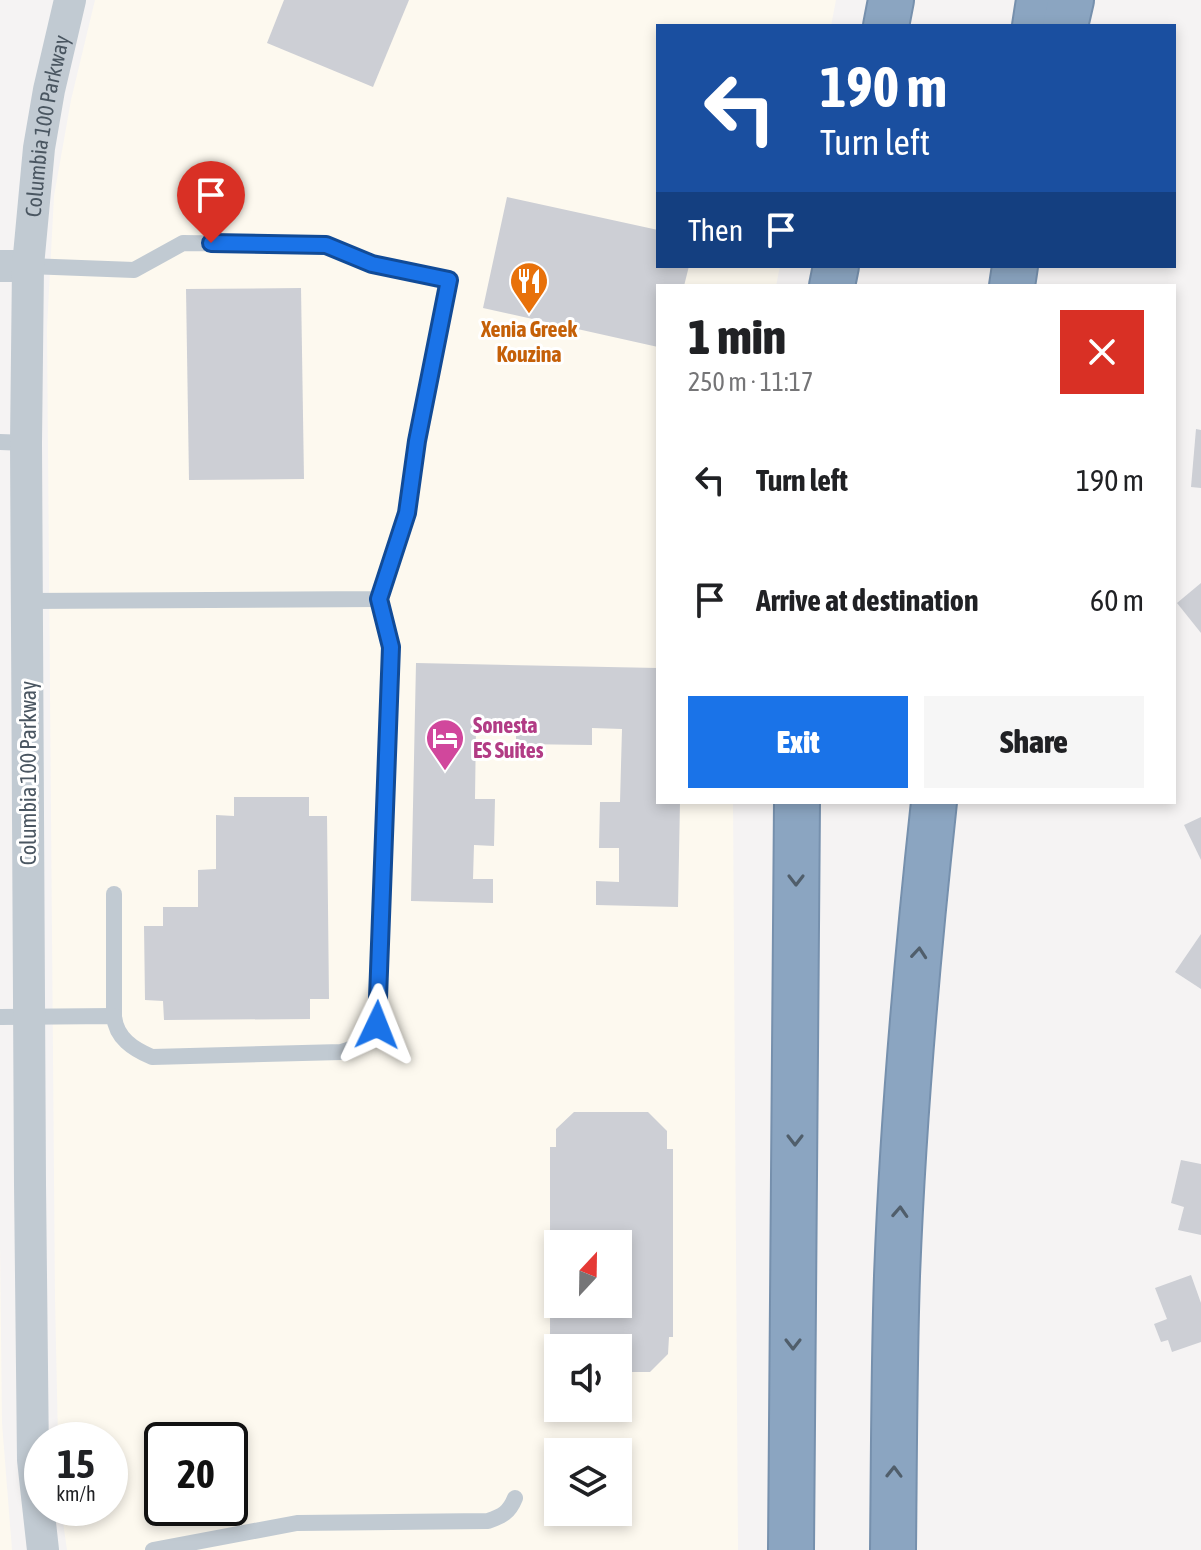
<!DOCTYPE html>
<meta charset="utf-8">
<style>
:root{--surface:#fff;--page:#f6f6f6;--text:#202124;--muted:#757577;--accent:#1a73e8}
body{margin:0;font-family:"Asap Condensed",sans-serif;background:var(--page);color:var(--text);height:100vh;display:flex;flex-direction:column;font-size:30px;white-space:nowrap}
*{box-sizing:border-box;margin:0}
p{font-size:26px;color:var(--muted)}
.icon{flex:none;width:44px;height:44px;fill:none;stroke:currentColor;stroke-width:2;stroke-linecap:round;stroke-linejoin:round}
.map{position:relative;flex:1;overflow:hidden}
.details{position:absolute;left:656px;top:284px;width:520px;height:520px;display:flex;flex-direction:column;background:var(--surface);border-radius:0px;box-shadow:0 4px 12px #0003}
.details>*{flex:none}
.banner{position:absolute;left:656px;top:24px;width:520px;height:244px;border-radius:0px;box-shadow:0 4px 12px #0003;background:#1a4fa0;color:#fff;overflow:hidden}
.needle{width:52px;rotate:22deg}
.tools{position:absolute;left:544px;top:1230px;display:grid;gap:16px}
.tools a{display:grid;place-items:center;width:88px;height:88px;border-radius:0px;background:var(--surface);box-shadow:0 4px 12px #0003;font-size:40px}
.speed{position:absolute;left:24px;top:1422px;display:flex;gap:16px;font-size:40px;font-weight:700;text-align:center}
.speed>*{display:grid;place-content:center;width:104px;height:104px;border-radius:50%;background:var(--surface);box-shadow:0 4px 12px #0003;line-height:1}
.speed small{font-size:20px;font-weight:400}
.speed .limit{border:4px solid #111;border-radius:12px;background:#fff;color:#111}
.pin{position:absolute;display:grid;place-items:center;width:68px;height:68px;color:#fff;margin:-82px -34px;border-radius:50% 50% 50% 0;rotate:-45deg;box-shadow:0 0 8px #0007}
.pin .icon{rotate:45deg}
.me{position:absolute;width:88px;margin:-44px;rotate:2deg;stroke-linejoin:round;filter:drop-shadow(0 0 6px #0008)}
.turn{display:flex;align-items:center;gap:28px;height:168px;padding:0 32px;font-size:36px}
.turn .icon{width:104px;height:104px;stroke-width:2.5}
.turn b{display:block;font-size:56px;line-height:68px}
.then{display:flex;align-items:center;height:76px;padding:0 32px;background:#0003;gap:16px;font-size:30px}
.round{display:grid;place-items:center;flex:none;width:84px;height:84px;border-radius:0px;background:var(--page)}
.headline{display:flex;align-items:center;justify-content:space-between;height:136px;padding:0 32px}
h1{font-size:48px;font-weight:800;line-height:60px}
.primary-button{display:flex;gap:16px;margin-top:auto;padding:16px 32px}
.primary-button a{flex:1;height:92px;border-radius:0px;background:var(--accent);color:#fff;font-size:32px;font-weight:800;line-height:92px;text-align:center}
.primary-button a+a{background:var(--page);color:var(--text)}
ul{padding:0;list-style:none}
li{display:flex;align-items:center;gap:24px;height:120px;padding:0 32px}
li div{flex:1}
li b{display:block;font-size:30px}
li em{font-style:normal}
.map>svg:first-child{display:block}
.commercial{fill:#fdf9ef;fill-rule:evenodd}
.building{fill:#cdcfd5;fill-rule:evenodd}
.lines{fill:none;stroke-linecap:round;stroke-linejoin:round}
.motorway-casing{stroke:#7690ad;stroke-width:48}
.service{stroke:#c1cad2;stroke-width:16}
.minor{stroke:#c1cad2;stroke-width:32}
.motorway{stroke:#8ba5c1;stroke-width:44}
.oneway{stroke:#505e6b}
.route-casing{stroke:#114b97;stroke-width:20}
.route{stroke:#1a73e8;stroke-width:14}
.labels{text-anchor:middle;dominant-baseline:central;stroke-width:6;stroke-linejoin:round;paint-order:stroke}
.street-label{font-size:22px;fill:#4a5661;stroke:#fff}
.food-label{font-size:22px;font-weight:bold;fill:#c56008;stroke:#fff}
.hotel-label{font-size:22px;font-weight:bold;fill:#b23c85;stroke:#fff;text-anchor:start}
</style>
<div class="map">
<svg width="1201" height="1550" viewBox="0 0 1201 1550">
<rect width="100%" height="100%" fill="#f5f3f3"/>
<g class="commercial">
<path d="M 95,0 L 836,0 L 831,26 L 658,26 L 658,266 L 780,266 L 776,286 L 658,286 L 658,802 L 733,802 L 738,1550 L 67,1550 L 61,1508 L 110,1508 L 110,1440 L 58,1440 L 55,1298 L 47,328 L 54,196 L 71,100 ZM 558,1244 L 618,1244 L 618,1304 L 558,1304 ZM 558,1348 L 618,1348 L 618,1408 L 558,1408 ZM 162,1440 L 230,1440 L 230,1508 L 162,1508 ZM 558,1452 L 618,1452 L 618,1512 L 558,1512 Z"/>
<path d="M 0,1243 L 2,1423 L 12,1550 L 0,1550 Z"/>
</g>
<g class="building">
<path d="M 284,0 L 409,0 L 373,87 L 267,43 Z"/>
<path d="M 507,197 L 658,230 L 658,266 L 689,266 L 684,286 L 658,286 L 658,347 L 483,308 Z"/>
<path d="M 301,288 L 304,479 L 189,480 L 186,289 Z"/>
<path d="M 1196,429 L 1201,430 L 1201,488 L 1191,487 Z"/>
<path d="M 1201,583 L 1201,633 L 1177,603 Z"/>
<path d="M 416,663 L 658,668 L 658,802 L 680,802 L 678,907 L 596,905 L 596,881 L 619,882 L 619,848 L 599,848 L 600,802 L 620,802 L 622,729 L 592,728 L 592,745 L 516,744 L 516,727 L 476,726 L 475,799 L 495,799 L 494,846 L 474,845 L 473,879 L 493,879 L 493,903 L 411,901 Z"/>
<path d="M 234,797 L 309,797 L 309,816 L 327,816 L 329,999 L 310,999 L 310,1019 L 164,1020 L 163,1001 L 145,1000 L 144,926 L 163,926 L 163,907 L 198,907 L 198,870 L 216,869 L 216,815 L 234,816 Z"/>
<path d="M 1201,817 L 1201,860 L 1184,825 Z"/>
<path d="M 1201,934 L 1201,989 L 1175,972 Z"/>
<path d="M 574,1112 L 648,1112 L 667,1131 L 667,1149 L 673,1149 L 673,1337 L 669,1337 L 668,1354 L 650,1372 L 618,1372 L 618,1348 L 558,1348 L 558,1356 L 555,1353 L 555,1336 L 550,1336 L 550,1147 L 556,1147 L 556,1129 ZM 558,1244 L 618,1244 L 618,1304 L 558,1304 Z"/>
<path d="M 1181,1160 L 1201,1164 L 1201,1235 L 1178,1230 L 1184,1207 L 1171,1203 Z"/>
<path d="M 1191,1275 L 1201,1303 L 1201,1342 L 1172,1352 L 1168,1340 L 1161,1342 L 1154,1324 L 1167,1319 L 1155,1288 Z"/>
</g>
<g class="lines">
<g class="motorway-casing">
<g id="motorway">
<path d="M 886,26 L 891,0"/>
<path d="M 1035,26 L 1039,0"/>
<path d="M 1065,26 L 1071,0"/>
<path d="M 832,286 L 836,266"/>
<path d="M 1012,286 L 1015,266"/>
<path d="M 791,1550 L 797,802"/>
<path d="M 893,1550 C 894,1459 894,1367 897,1276 C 903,1118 917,959 934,802"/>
</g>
</g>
<g class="service">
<path d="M 0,442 L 26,443"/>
<path d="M 27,601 L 379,599 L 407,513 L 417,441 L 449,280 L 372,264 L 326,245 L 183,243 L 134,270 L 28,266"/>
<path d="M 114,894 L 114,1016"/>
<path d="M 0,1017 L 114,1016 C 116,1038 133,1049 152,1057 L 341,1052 C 358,1048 367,1039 377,1025 L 391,647 L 379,599"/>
<path d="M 153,1550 L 297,1523 L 488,1521 C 502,1516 509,1513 515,1498"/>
</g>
<g class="minor">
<path d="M 0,266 L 28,266"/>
<path id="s1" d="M 43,1550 L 33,1460 L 30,1184 L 26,443 L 28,266 L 39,148 L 49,90 L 70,0"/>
</g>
<use href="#motorway" class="motorway"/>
</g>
<defs><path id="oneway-chevron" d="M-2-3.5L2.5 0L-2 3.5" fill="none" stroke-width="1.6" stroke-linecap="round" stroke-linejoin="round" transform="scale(2)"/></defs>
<g class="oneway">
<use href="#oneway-chevron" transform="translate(796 880) rotate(90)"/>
<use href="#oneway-chevron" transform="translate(919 953) rotate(-85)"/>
<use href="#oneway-chevron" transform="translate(795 1140) rotate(90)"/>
<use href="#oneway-chevron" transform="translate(900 1212) rotate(-87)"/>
<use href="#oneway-chevron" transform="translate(793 1344) rotate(90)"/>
<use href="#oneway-chevron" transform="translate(894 1472) rotate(-89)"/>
</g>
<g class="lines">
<g class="route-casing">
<path id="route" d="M 211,243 L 326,245 L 372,264 L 449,280 L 417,441 L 407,513 L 379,599 L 391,647 L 377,1025"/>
</g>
<use href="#route" class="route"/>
</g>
<defs>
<g id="restaurant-pin" transform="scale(2)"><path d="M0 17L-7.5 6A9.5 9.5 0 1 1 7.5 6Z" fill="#e8710a" stroke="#fff"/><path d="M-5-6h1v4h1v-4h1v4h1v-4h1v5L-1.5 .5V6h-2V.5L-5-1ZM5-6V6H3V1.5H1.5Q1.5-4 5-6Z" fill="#fff"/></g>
<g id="hotel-pin" transform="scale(2)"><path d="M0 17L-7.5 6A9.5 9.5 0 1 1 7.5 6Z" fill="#d1479c" stroke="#fff"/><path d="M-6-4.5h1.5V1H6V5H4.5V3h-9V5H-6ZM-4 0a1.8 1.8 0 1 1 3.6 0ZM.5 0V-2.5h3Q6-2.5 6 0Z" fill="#fff"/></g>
</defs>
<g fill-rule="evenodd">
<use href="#restaurant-pin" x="529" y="281"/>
<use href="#hotel-pin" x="445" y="738"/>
</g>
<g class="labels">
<g class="street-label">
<text stroke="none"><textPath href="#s1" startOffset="1426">Columbia 100 Parkway</textPath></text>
<text transform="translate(28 773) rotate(-90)">Columbia 100 Parkway</text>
</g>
<g class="food-label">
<text x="529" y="329">Xenia Greek<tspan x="529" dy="25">Kouzina</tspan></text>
</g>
<g class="hotel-label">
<text x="473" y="725">Sonesta<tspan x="473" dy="25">ES Suites</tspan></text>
</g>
</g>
</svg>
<div class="tools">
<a><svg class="needle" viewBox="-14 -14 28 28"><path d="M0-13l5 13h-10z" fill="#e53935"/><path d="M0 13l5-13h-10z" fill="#757577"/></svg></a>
<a><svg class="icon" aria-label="sound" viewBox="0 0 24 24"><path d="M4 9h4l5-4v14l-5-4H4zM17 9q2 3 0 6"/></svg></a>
<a><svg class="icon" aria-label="layers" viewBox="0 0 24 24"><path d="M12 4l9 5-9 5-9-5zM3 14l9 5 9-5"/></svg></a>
</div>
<div class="speed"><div>15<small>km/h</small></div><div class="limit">20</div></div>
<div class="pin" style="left:211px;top:243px;background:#d93025"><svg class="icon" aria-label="arrive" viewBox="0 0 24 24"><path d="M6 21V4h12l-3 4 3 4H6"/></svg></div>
<svg class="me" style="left:377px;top:1025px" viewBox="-20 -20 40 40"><path d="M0-17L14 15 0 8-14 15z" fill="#1a73e8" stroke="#fff" stroke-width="4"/></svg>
<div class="banner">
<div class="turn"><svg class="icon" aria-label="left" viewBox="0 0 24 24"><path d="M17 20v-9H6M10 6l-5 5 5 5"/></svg><div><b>190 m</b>Turn left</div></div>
<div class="then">Then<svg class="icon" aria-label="arrive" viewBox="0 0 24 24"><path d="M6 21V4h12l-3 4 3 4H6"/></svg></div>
</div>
<section class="details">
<div class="headline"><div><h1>1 min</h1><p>250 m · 11:17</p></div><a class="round" style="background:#d93025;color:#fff"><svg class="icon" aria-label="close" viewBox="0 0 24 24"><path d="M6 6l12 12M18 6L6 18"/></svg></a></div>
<ul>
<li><svg class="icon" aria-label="left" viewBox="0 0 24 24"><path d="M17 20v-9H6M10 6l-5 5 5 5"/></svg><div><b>Turn left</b></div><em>190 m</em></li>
<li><svg class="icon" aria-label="arrive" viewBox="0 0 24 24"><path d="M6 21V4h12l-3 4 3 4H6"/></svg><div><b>Arrive at destination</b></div><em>60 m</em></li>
</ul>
<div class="primary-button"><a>Exit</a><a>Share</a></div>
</section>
</div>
